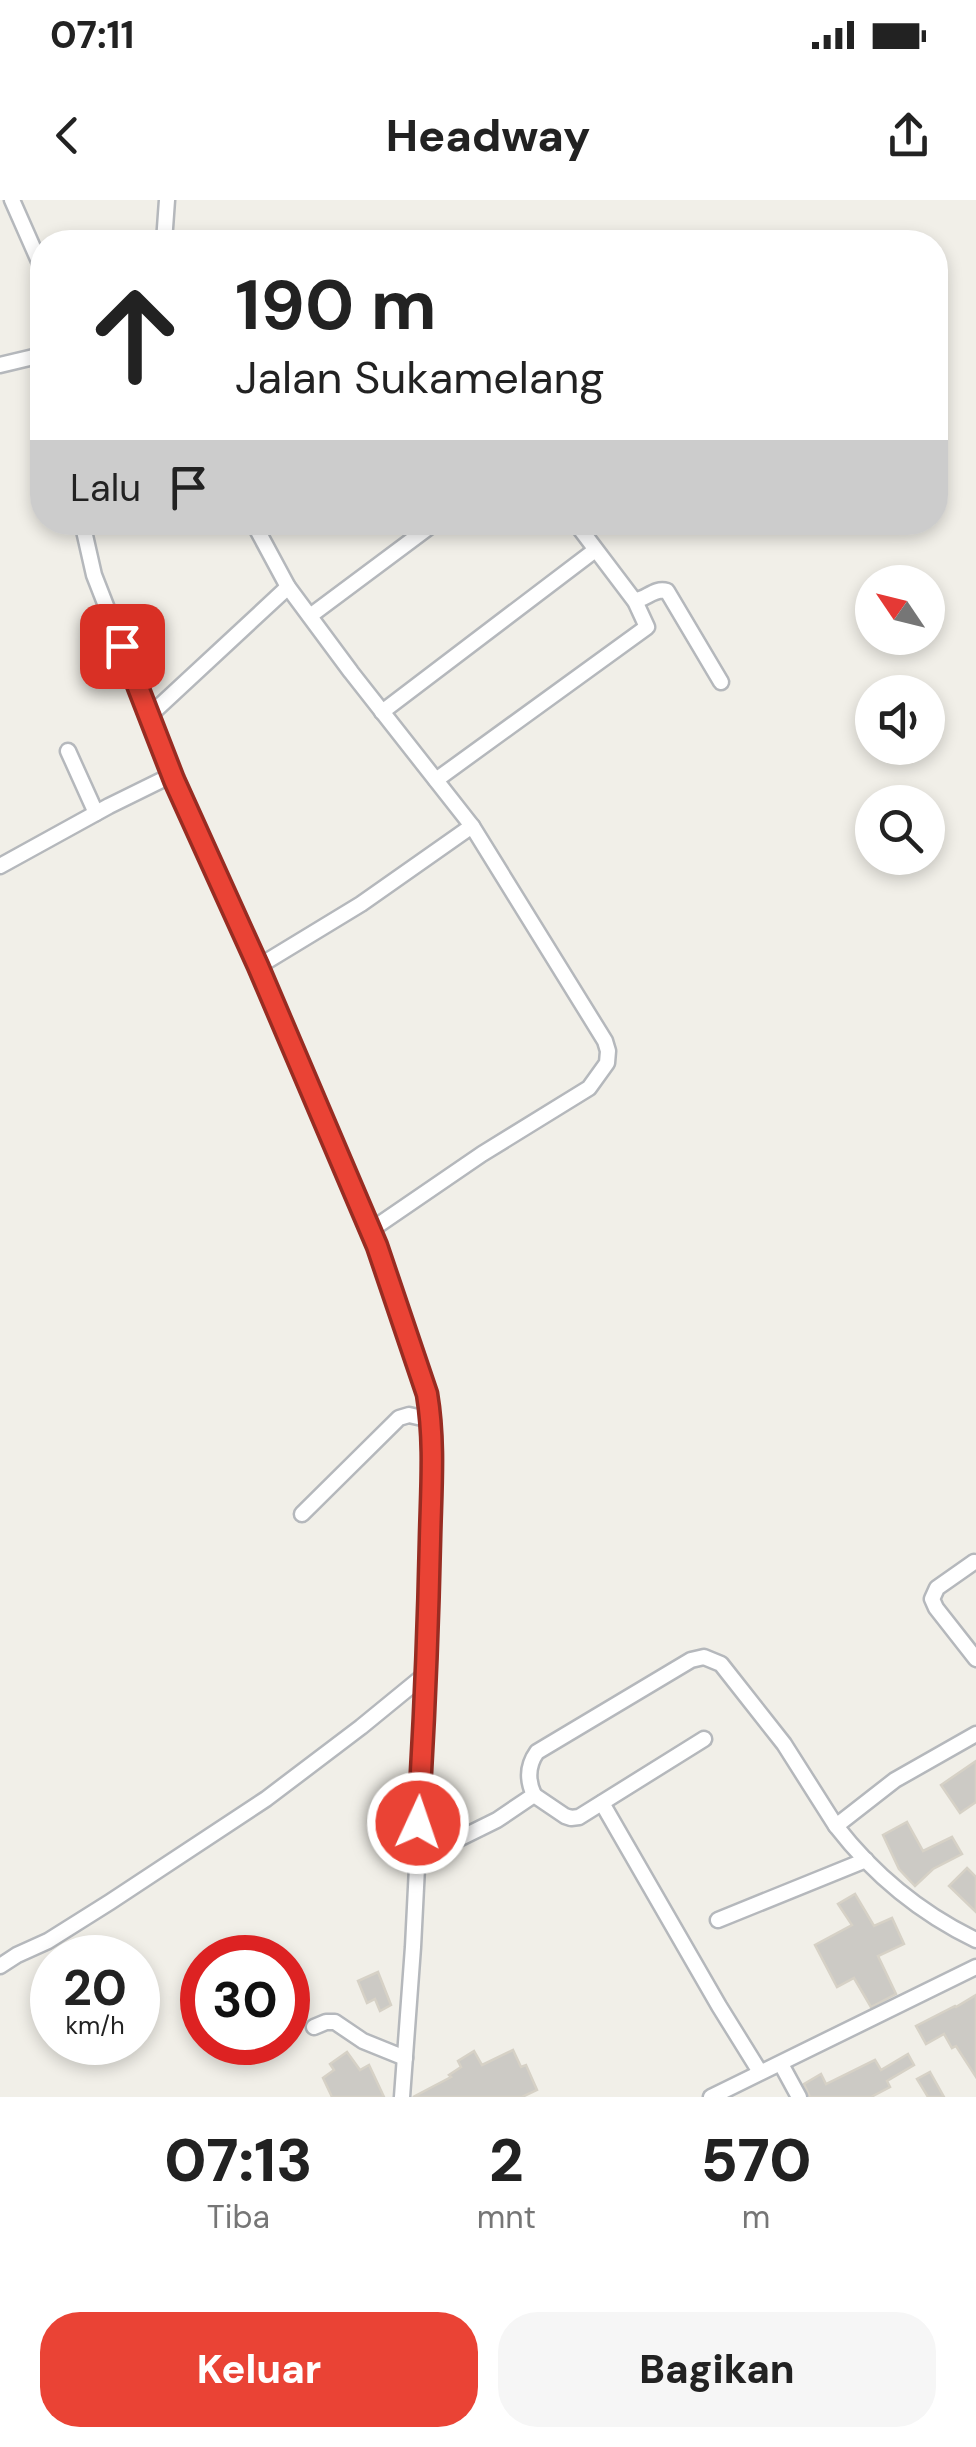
<!DOCTYPE html>
<html lang="id">
<style>
:root{--surface:#fff;--page:#f6f6f6;--text:#222;--muted:#767676;--accent:#ea4335}
body{margin:0;font-family:"DM Sans",sans-serif;background:var(--page);color:var(--text);height:100vh;display:flex;flex-direction:column;font-size:38px;white-space:nowrap}
*{box-sizing:border-box;margin:0}
p{font-size:32px;color:var(--muted)}
.icon{flex:none;width:55px;height:55px;fill:none;stroke:currentColor;stroke-width:2;stroke-linecap:round;stroke-linejoin:round}
.map{position:relative;height:1897px;overflow:hidden}
.sheet{display:flex;flex-direction:column;background:var(--surface);flex:1}
.sheet>*{flex:none}
.top-card{position:absolute;left:30px;top:30px;width:918px;height:305px;border-radius:40px;box-shadow:0 5px 15px #0003;background:#fff;color:var(--text);overflow:hidden}
.needle{width:65px;rotate:305deg}
.fabs{position:absolute;left:855px;top:365px;display:grid;gap:20px}
.fabs a{display:grid;place-items:center;width:90px;height:90px;border-radius:50%;background:var(--surface);box-shadow:0 5px 15px #0003;font-size:50px}
.speed{position:absolute;left:30px;top:1735px;display:flex;gap:20px;font-size:50px;font-weight:700;text-align:center}
.speed>*{display:grid;place-content:center;width:130px;height:130px;border-radius:50%;background:var(--surface);box-shadow:0 5px 15px #0003;line-height:1}
.speed small{font-size:25px;font-weight:400}
.speed .limit{border:15px solid #d22;background:#fff;color:#111}
.pin{position:absolute;display:grid;place-items:center;width:85px;height:85px;color:#fff;margin:-42px;border-radius:20px;box-shadow:0 5px 15px #0006}
.me{position:absolute;width:110px;margin:-55px;rotate:3deg;stroke-linejoin:round;filter:drop-shadow(0 0 8px #0008)}
.turn{display:flex;align-items:center;gap:35px;height:210px;padding:0 40px;font-size:45px}
.turn .icon{width:130px;height:130px;stroke-width:2.5}
.turn b{display:block;font-size:70px;line-height:85px}
.then{display:flex;align-items:center;height:95px;padding:0 40px;background:#0003;gap:20px;font-size:38px}
.eta{display:flex;justify-content:space-evenly;align-items:center;height:170px;text-align:center}
.eta b{font-size:60px;font-weight:800;line-height:70px}
.cta{display:flex;gap:20px;margin-top:auto;padding:20px 40px}
.cta a{flex:1;height:115px;border-radius:40px;background:var(--accent);color:#fff;font-size:40px;font-weight:800;line-height:115px;text-align:center}
.cta a+a{background:var(--page);color:var(--text)}
.status{display:flex;justify-content:space-between;align-items:center;height:70px;padding:0 50px;background:var(--surface);direction:ltr}
.status svg{height:28px;fill:currentColor}
header{display:flex;justify-content:space-between;align-items:center;height:130px;padding:0 40px;background:var(--surface);font-size:45px;font-weight:800}
.map>svg:first-child{display:block}
.building{fill:#cccac5;stroke:#d6d1c6;stroke-width:2.5}
.lines{fill:none;stroke-linecap:round;stroke-linejoin:round}
.street-casing{stroke:#b5b8bc;stroke-width:19}
.street{stroke:#fff;stroke-width:14}
.route-casing{stroke:#982c22;stroke-width:25}
.route{stroke:#ea4335;stroke-width:18}
</style>
<div class="status"><b>07:11</b><svg viewBox="0 0 49 12"><path d="M0 12V9h3v3zM5 12V6h3v6zM10 12V3h3v9zM15 12V0h3v12zM26 1h20v11H26zM47 4h2v5h-2z"/></svg></div>
<header><svg class="icon" aria-label="back" viewBox="0 0 24 24"><path d="M15 5l-7 7 7 7"/></svg>Headway<svg class="icon" aria-label="share" viewBox="0 0 24 24"><path d="M12 15V3M7 8l5-5 5 5M5 13v7h14v-7"/></svg></header>
<div class="map">
<svg width="976" height="1897" viewBox="0 0 976 1897">
<rect width="100%" height="100%" fill="#f1efe8"/>
<g class="building">
<path d="M 976,1561 L 976,1602 L 960,1613 L 941,1585 Z"/>
<path d="M 907,1622 L 923,1651 L 952,1637 L 962,1654 L 933,1669 L 915,1686 L 899,1669 L 883,1635 Z"/>
<path d="M 967,1668 L 976,1677 L 976,1712 L 949,1686 Z"/>
<path d="M 855,1694 L 874,1726 L 892,1718 L 904,1744 L 878,1756 L 896,1794 L 871,1807 L 854,1778 L 837,1787 L 815,1745 L 852,1725 L 838,1704 Z"/>
<path d="M 378,1772 L 391,1805 L 380,1811 L 375,1799 L 367,1803 L 358,1781 Z"/>
<path d="M 976,1795 L 976,1877 L 956,1846 L 952,1848 L 944,1834 L 926,1844 L 916,1826 L 955,1806 L 956,1807 Z"/>
<path d="M 513,1850 L 521,1867 L 526,1865 L 537,1890 L 522,1897 L 413,1897 L 451,1877 L 449,1875 L 461,1867 L 458,1861 L 474,1851 L 482,1865 Z"/>
<path d="M 347,1852 L 360,1870 L 369,1865 L 384,1897 L 332,1897 L 323,1878 L 334,1870 L 330,1864 Z"/>
<path d="M 908,1854 L 914,1865 L 887,1881 L 890,1887 L 871,1897 L 810,1897 L 804,1884 L 821,1874 L 826,1884 L 875,1860 L 881,1870 Z"/>
<path d="M 930,1872 L 944,1897 L 928,1897 L 917,1879 Z"/>
</g>
<g class="lines">
<g class="street-casing">
<g id="street">
<path d="M 12,0 L 42,68"/>
<path d="M 164,42 L 167,0"/>
<path d="M 0,165 L 42,155"/>
<path d="M 82,322 L 94,375 L 174,580 L 259,766 L 371,1030 L 427,1194 L 430,1213 L 432,1251 L 427,1468 L 413,1747 L 402,1897"/>
<path d="M 253,322 L 288,387 L 351,472 L 472,626 L 605,841 L 608,851 L 607,863 L 589,888 L 482,954 L 371,1030"/>
<path d="M 575,322 L 634,400 C 645,401 654,387 667,391 L 721,482"/>
<path d="M 310,416 L 436,322"/>
<path d="M 382,512 L 594,351"/>
<path d="M 149,516 L 288,387"/>
<path d="M 68,551 L 96,613"/>
<path d="M 436,580 L 647,427 L 635,401"/>
<path d="M 0,666 L 109,606 L 172,575"/>
<path d="M 259,766 L 361,704 L 472,626"/>
<path d="M 302,1314 L 399,1218 L 409,1215 L 431,1220"/>
<path d="M 974,1362 L 937,1388 L 932,1399 L 936,1408 L 976,1459"/>
<path d="M 976,1534 L 895,1580 L 836,1626 C 874,1675 920,1713 976,1740"/>
<path d="M 534,1595 L 565,1616 L 571,1618 L 579,1617 L 704,1539"/>
<path d="M 602,1603 L 719,1806 L 760,1872"/>
<path d="M 416,1660 L 497,1620 L 534,1595 C 527,1580 527,1566 537,1552 L 691,1460 L 704,1457 L 721,1464 L 784,1544 L 836,1626"/>
<path d="M 718,1720 L 866,1660"/>
<path d="M 0,1766 L 17,1755 L 48,1741 L 110,1702 L 266,1599 L 361,1527 L 427,1473"/>
<path d="M 314,1827 L 326,1822 L 335,1822 L 363,1841 L 405,1858"/>
<path d="M 781,1864 L 799,1897"/>
<path d="M 711,1897 L 976,1767"/>
</g>
</g>
<use href="#street" class="street"/>
</g>
<g class="lines">
<g class="route-casing">
<path id="route" d="M 122,446 L 174,580 L 258,766 L 377,1046 L 427,1194 C 435,1242 431,1291 430,1339 C 428,1434 424,1528 418,1623"/>
</g>
<use href="#route" class="route"/>
</g>
</svg>
<div class="fabs">
<a><svg class="needle" viewBox="-14 -14 28 28"><path d="M0-13l5 13h-10z" fill="#e53935"/><path d="M0 13l5-13h-10z" fill="#767676"/></svg></a>
<a><svg class="icon" aria-label="sound" viewBox="0 0 24 24"><path d="M4 9h4l5-4v14l-5-4H4zM17 9q2 3 0 6"/></svg></a>
<a><svg class="icon" aria-label="search" viewBox="0 0 24 24"><circle cx="10" cy="10" r="6"/><path d="M15 15l6 6"/></svg></a>
</div>
<div class="speed"><div>20<small>km/h</small></div><div class="limit">30</div></div>
<div class="pin" style="left:122px;top:446px;background:#d93025"><svg class="icon" aria-label="arrive" viewBox="0 0 24 24"><path d="M6 21V4h12l-3 4 3 4H6"/></svg></div>
<svg class="me" style="left:418px;top:1623px" viewBox="-20 -20 40 40"><circle r="17" fill="#ea4335" stroke="#fff" stroke-width="3"/><path d="M0-11L8 9 0 5-8 9z" fill="#fff"/></svg>
<div class="top-card">
<div class="turn"><svg class="icon" aria-label="ahead" viewBox="0 0 24 24"><path d="M12 20V5M6 11l6-6 6 6"/></svg><div><b>190 m</b>Jalan Sukamelang</div></div>
<div class="then">Lalu<svg class="icon" aria-label="arrive" viewBox="0 0 24 24"><path d="M6 21V4h12l-3 4 3 4H6"/></svg></div>
</div>
</div>
<section class="sheet">
<div class="eta">
<div><b>07:13</b><p>Tiba</p></div>
<div><b>2</b><p>mnt</p></div>
<div><b>570</b><p>m</p></div>
</div>
<div class="cta"><a>Keluar</a><a>Bagikan</a></div>
</section>
